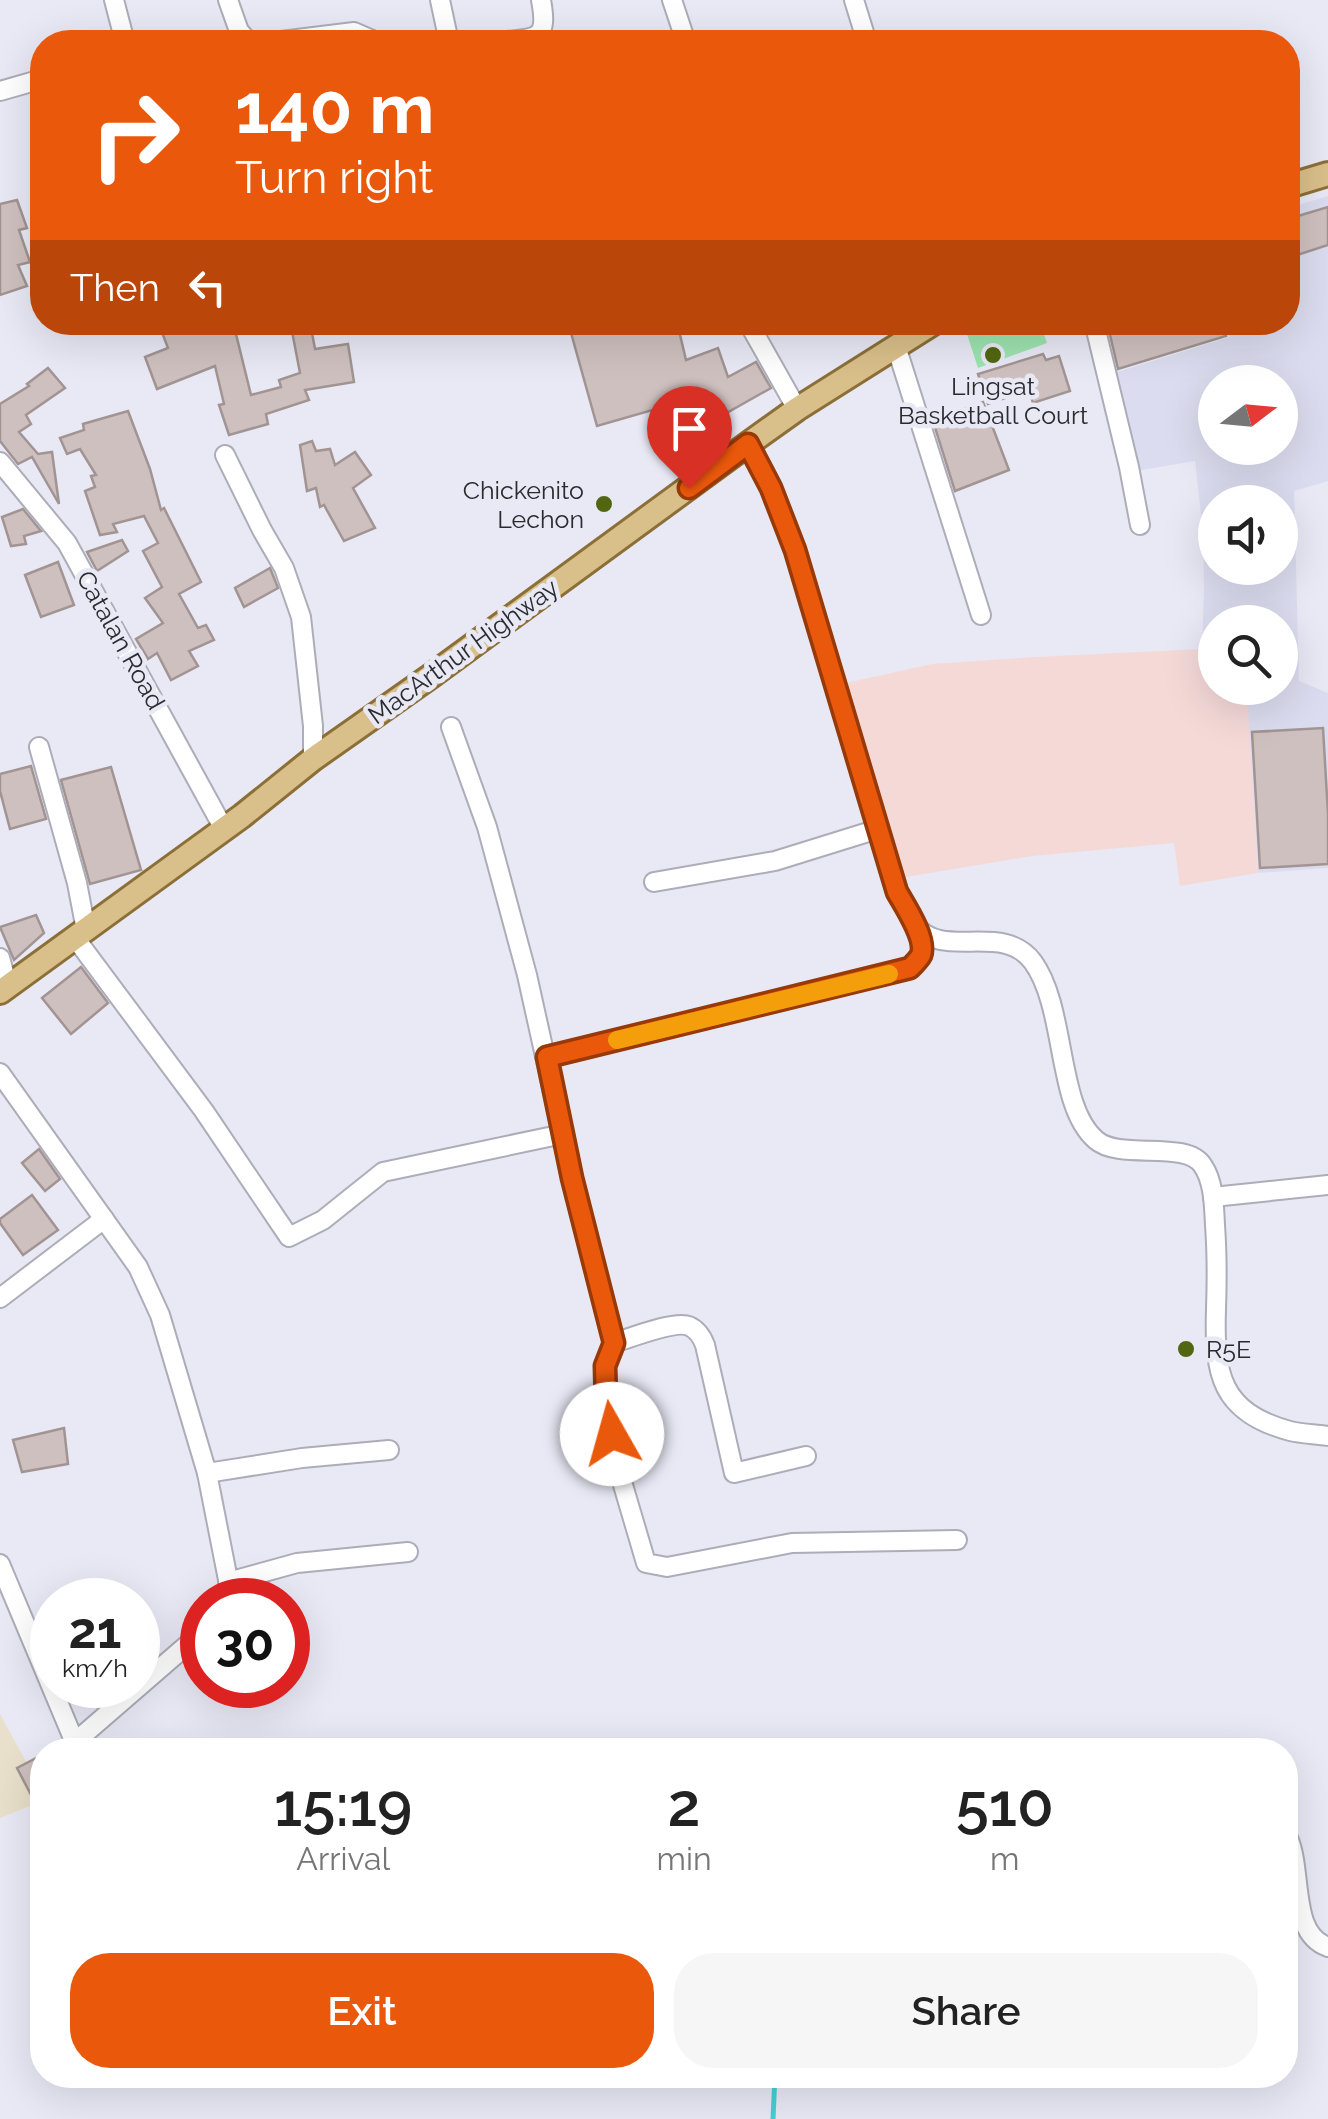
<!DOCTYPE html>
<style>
:root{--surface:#fff;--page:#f6f6f6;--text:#222;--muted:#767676;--accent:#ea580c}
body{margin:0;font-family:Raleway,sans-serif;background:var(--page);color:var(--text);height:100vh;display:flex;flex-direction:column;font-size:38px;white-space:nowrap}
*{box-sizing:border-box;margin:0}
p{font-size:32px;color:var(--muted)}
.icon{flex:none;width:55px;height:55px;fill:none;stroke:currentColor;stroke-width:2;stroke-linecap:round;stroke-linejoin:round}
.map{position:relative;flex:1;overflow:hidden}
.drawer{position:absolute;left:30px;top:1738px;width:1268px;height:350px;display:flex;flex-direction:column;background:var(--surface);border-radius:40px;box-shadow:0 10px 40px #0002}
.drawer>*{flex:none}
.top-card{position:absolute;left:30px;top:30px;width:1270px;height:305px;border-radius:40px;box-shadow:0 10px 40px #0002;background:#ea580c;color:#fff;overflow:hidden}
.needle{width:65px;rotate:74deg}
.fabs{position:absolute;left:1198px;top:365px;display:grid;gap:20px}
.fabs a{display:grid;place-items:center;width:100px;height:100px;border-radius:50%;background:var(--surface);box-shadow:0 10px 40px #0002;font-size:50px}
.speed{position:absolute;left:30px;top:1578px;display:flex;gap:20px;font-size:50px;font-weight:700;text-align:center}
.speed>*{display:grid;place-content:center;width:130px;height:130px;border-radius:50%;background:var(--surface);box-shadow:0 10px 40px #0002;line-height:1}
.speed small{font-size:25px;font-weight:400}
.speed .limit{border:15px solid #d22;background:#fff;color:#111}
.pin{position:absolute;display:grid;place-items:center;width:85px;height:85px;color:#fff;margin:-102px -42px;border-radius:50% 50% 50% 0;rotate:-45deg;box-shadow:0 0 10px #0007}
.pin .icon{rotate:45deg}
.me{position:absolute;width:110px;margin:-55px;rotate:353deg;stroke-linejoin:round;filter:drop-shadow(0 0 8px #0008)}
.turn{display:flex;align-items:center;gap:35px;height:210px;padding:0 40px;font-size:45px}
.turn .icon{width:130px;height:130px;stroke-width:2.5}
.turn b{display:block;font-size:70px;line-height:85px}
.then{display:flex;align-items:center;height:95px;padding:0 40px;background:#0003;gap:20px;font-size:38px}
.eta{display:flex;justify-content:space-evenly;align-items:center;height:170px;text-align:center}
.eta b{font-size:60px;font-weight:600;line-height:70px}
.action{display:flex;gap:20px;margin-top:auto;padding:20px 40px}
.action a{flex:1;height:115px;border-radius:40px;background:var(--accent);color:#fff;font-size:40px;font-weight:600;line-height:115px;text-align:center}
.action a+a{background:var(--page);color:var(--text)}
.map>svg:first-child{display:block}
.built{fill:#dbdcef;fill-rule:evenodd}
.industrial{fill:#f4d9d7}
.education{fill:#e8e0ca}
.green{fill:#9de3b0}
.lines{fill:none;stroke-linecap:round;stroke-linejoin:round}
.stream{stroke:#47cfd5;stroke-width:5}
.building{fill:#cec0bf;stroke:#a19493;stroke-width:2.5}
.minor-casing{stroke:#acadb8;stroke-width:22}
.major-casing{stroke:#8c6f37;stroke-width:28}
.minor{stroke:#fff;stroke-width:18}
.major{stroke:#d9bf8a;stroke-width:22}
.route-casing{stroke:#983908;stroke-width:25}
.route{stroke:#ea580c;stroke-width:18}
.slow{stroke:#f59e0b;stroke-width:18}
.poi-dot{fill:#526611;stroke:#e8e9f5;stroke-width:4}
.labels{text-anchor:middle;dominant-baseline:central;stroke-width:9;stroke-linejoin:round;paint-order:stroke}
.poi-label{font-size:25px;fill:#2a2a2f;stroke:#e8e9f5}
.street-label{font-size:25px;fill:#2a2a2f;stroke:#e8e9f5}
</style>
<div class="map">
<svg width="1328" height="2119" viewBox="0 0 1328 2119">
<rect width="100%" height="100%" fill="#e8e9f5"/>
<path class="built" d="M 1328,196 L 1328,481 L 1294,491 L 1299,681 L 1328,693 L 1328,868 L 1258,873 L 1246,688 L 1280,688 L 1280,622 L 1215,622 L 1215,654 L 1202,649 L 1204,588 L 1203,531 L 1195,461 L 1136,471 L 1111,374 L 1230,337 L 1226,323 L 1288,322 L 1288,208 ZM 1215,382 L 1280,382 L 1280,448 L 1215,448 ZM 1215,502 L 1280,502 L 1280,568 L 1215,568 Z"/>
<path class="industrial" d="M 1202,649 L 1215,654 L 1215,688 L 1247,689 L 1258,873 L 1180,886 L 1174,843 L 1032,856 L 900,878 L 846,683 L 932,664 L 1036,657 Z"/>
<path class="education" d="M 0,1714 L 42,1791 L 42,1801 L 0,1818 Z"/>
<path class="green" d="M 980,323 L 1040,323 L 1047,343 L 978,368 L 965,328 Z"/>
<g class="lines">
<path class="stream" d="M 773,2119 L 775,2075"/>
</g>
<g class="building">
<path d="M 17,200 L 27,228 L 19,230 L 30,262 L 18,265 L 27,286 L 0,295 L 0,204 Z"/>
<path d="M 1328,207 L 1328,245 L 1288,258 L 1288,219 Z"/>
<path d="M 158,322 L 233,322 L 251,395 L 281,387 L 279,380 L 300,373 L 291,326 L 310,322 L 315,349 L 348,344 L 354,382 L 305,390 L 309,400 L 266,414 L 268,424 L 229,435 L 219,405 L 224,404 L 215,366 L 157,389 L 145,357 L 168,348 Z"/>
<path d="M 568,322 L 677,322 L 686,360 L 718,348 L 728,377 L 756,362 L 771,388 L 707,424 L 701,396 L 597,426 Z"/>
<path d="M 1107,322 L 1222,322 L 1226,336 L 1118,369 Z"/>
<path d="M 1043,354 L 1046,360 L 1059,356 L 1070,391 L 1033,403 L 1029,390 L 988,404 L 978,374 Z"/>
<path d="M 48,368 L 65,388 L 26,415 L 31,424 L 19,432 L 38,454 L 52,452 L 59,504 L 32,457 L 18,464 L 0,441 L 0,404 L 29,386 L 27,384 Z"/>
<path d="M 983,402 L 1009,470 L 955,491 L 933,421 Z"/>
<path d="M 128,411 L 150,469 L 161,510 L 164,508 L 201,582 L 179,594 L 198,628 L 206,625 L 214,640 L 189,651 L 198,666 L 171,680 L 157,653 L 148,659 L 136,639 L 163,623 L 145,598 L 162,587 L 143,551 L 158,543 L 144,516 L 113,524 L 117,532 L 100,535 L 85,491 L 95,487 L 91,476 L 96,475 L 80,449 L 67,454 L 60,438 L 84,430 L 83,424 Z"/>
<path d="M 312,441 L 316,451 L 330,449 L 335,465 L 355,452 L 371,475 L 353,488 L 375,528 L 344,541 L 324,505 L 320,507 L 316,488 L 307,491 L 300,445 Z"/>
<path d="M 23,509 L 41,531 L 24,536 L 26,544 L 11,546 L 2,517 Z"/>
<path d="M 122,540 L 128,551 L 97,571 L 87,552 Z"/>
<path d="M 58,562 L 74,605 L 41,617 L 25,575 Z"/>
<path d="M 270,568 L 278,588 L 244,607 L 235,588 Z"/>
<path d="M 1323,728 L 1328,814 L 1328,864 L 1260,868 L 1252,732 Z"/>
<path d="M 31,766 L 46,819 L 10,829 L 0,791 L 0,774 Z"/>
<path d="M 111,767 L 141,870 L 90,884 L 61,780 Z"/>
<path d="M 36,915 L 44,933 L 14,960 L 0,927 Z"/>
<path d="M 81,967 L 108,1003 L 71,1034 L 42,998 Z"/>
<path d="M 39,1149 L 60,1179 L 45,1191 L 22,1163 Z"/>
<path d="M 32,1195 L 58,1230 L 23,1255 L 0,1223 L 0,1219 Z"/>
<path d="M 64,1428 L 68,1464 L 22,1472 L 13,1440 Z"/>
<path d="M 42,1755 L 42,1816 L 17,1768 Z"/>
</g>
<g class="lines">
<g class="minor-casing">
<g id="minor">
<path d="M 114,0 L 125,42"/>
<path d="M 228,0 L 239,31 L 248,41 L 255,42"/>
<path d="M 440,0 L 449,42"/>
<path d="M 672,0 L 686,42"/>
<path d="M 854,0 L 867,42"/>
<path d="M 273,42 L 354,32 L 377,42"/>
<path d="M 499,42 C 535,37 549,43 541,0"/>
<path d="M 0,91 L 42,79"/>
<path d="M 748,322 L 797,409"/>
<path d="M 1094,322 L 1129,467 L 1140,525"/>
<path d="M 896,346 L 981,615"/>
<path d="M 748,444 L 771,488 L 795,550 L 897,892 C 903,902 908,916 915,925 C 943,961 1003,921 1033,962 C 1067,1009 1056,1106 1096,1140 C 1120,1161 1187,1139 1203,1166 C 1214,1182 1214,1207 1215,1225 C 1217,1253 1217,1281 1216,1309 C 1214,1374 1220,1412 1290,1431 C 1302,1434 1316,1434 1328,1436"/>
<path d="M 225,455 L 262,530 L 284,568 L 301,617 L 313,726 L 313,759"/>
<path d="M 0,462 L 67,543 L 224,829"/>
<path d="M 451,727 L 487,827 L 527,975 L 572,1178 L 614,1343 L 605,1366 L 606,1401 L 618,1468 L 646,1563 L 667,1567 L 792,1543 L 957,1540"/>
<path d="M 39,747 L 77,883 L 86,930"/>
<path d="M 654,882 L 775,861 L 878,829"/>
<path d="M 76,939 L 204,1111 L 289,1237 L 323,1220 L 383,1172 L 563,1134"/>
<path d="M 0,958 L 8,987"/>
<path d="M 547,1057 L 910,969 C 926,952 924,948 916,928"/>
<path d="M 0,1073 L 138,1267 L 160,1315 L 207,1473 L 232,1600"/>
<path d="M 1213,1197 L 1328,1185"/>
<path d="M 0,1298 L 104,1219"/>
<path d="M 614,1343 C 630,1338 675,1320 689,1326 C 698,1330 702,1337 705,1345 L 734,1473 L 806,1456"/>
<path d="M 207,1473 L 302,1458 L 389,1450"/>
<path d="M 0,1564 L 78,1750"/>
<path d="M 228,1582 L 297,1563 L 408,1552"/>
<path d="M 75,1742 L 202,1632"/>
<path d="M 1285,1832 C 1305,1865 1287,1933 1328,1947"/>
</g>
</g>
<g class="major-casing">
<g id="major">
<path d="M 1288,186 L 1328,174"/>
<path d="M 0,992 L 242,816 L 313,759 L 431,676 L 748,444 L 797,409 L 935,322"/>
</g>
</g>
<use href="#minor" class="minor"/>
<use href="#major" class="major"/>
</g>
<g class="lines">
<g class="route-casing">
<path id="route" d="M 612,1434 L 606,1402 L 605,1366 L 614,1343 L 572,1178 L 547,1057 L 910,968 C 913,965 919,959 921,955 C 927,939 905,906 897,892 L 795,550 L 771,488 L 748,444 L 689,488"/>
</g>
<use href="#route" class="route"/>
<path class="slow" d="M 617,1040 L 889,974"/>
</g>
<g class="poi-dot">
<circle cx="993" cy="355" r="10"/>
<circle cx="604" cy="504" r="10"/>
<circle cx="1186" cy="1349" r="10"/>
</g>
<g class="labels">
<g class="poi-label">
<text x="993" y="386">Lingsat<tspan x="993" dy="29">Basketball Court</tspan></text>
<text x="584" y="490" text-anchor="end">Chickenito<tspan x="584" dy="29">Lechon</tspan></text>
<text x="1206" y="1349" text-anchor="start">R5E</text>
</g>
<g class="street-label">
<text transform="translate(121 640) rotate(61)">Catalan Road</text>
<text transform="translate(463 651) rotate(-36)">MacArthur Highway</text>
</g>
</g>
</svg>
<div class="fabs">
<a><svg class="needle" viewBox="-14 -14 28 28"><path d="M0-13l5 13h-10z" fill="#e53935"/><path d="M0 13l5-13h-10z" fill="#767676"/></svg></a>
<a><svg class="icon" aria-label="sound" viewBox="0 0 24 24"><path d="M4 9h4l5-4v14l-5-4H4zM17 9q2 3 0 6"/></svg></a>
<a><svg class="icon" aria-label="search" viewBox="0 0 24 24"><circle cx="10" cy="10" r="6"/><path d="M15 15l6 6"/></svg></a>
</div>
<div class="speed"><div>21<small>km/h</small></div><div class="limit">30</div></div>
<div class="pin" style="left:689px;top:488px;background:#d93025"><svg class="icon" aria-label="arrive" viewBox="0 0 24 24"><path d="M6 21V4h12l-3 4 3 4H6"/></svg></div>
<svg class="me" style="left:612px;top:1434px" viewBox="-20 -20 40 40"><circle r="19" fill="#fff"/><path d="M0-13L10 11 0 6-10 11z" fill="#ea580c"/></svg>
<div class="top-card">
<div class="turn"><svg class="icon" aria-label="right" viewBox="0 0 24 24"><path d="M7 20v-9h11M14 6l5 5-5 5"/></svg><div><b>140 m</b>Turn right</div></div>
<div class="then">Then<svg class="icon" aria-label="left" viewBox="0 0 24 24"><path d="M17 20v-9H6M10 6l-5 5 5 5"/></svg></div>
</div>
<section class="drawer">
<div class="eta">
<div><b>15:19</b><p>Arrival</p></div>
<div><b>2</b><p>min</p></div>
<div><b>510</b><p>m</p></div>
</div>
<div class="action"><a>Exit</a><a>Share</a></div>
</section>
</div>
